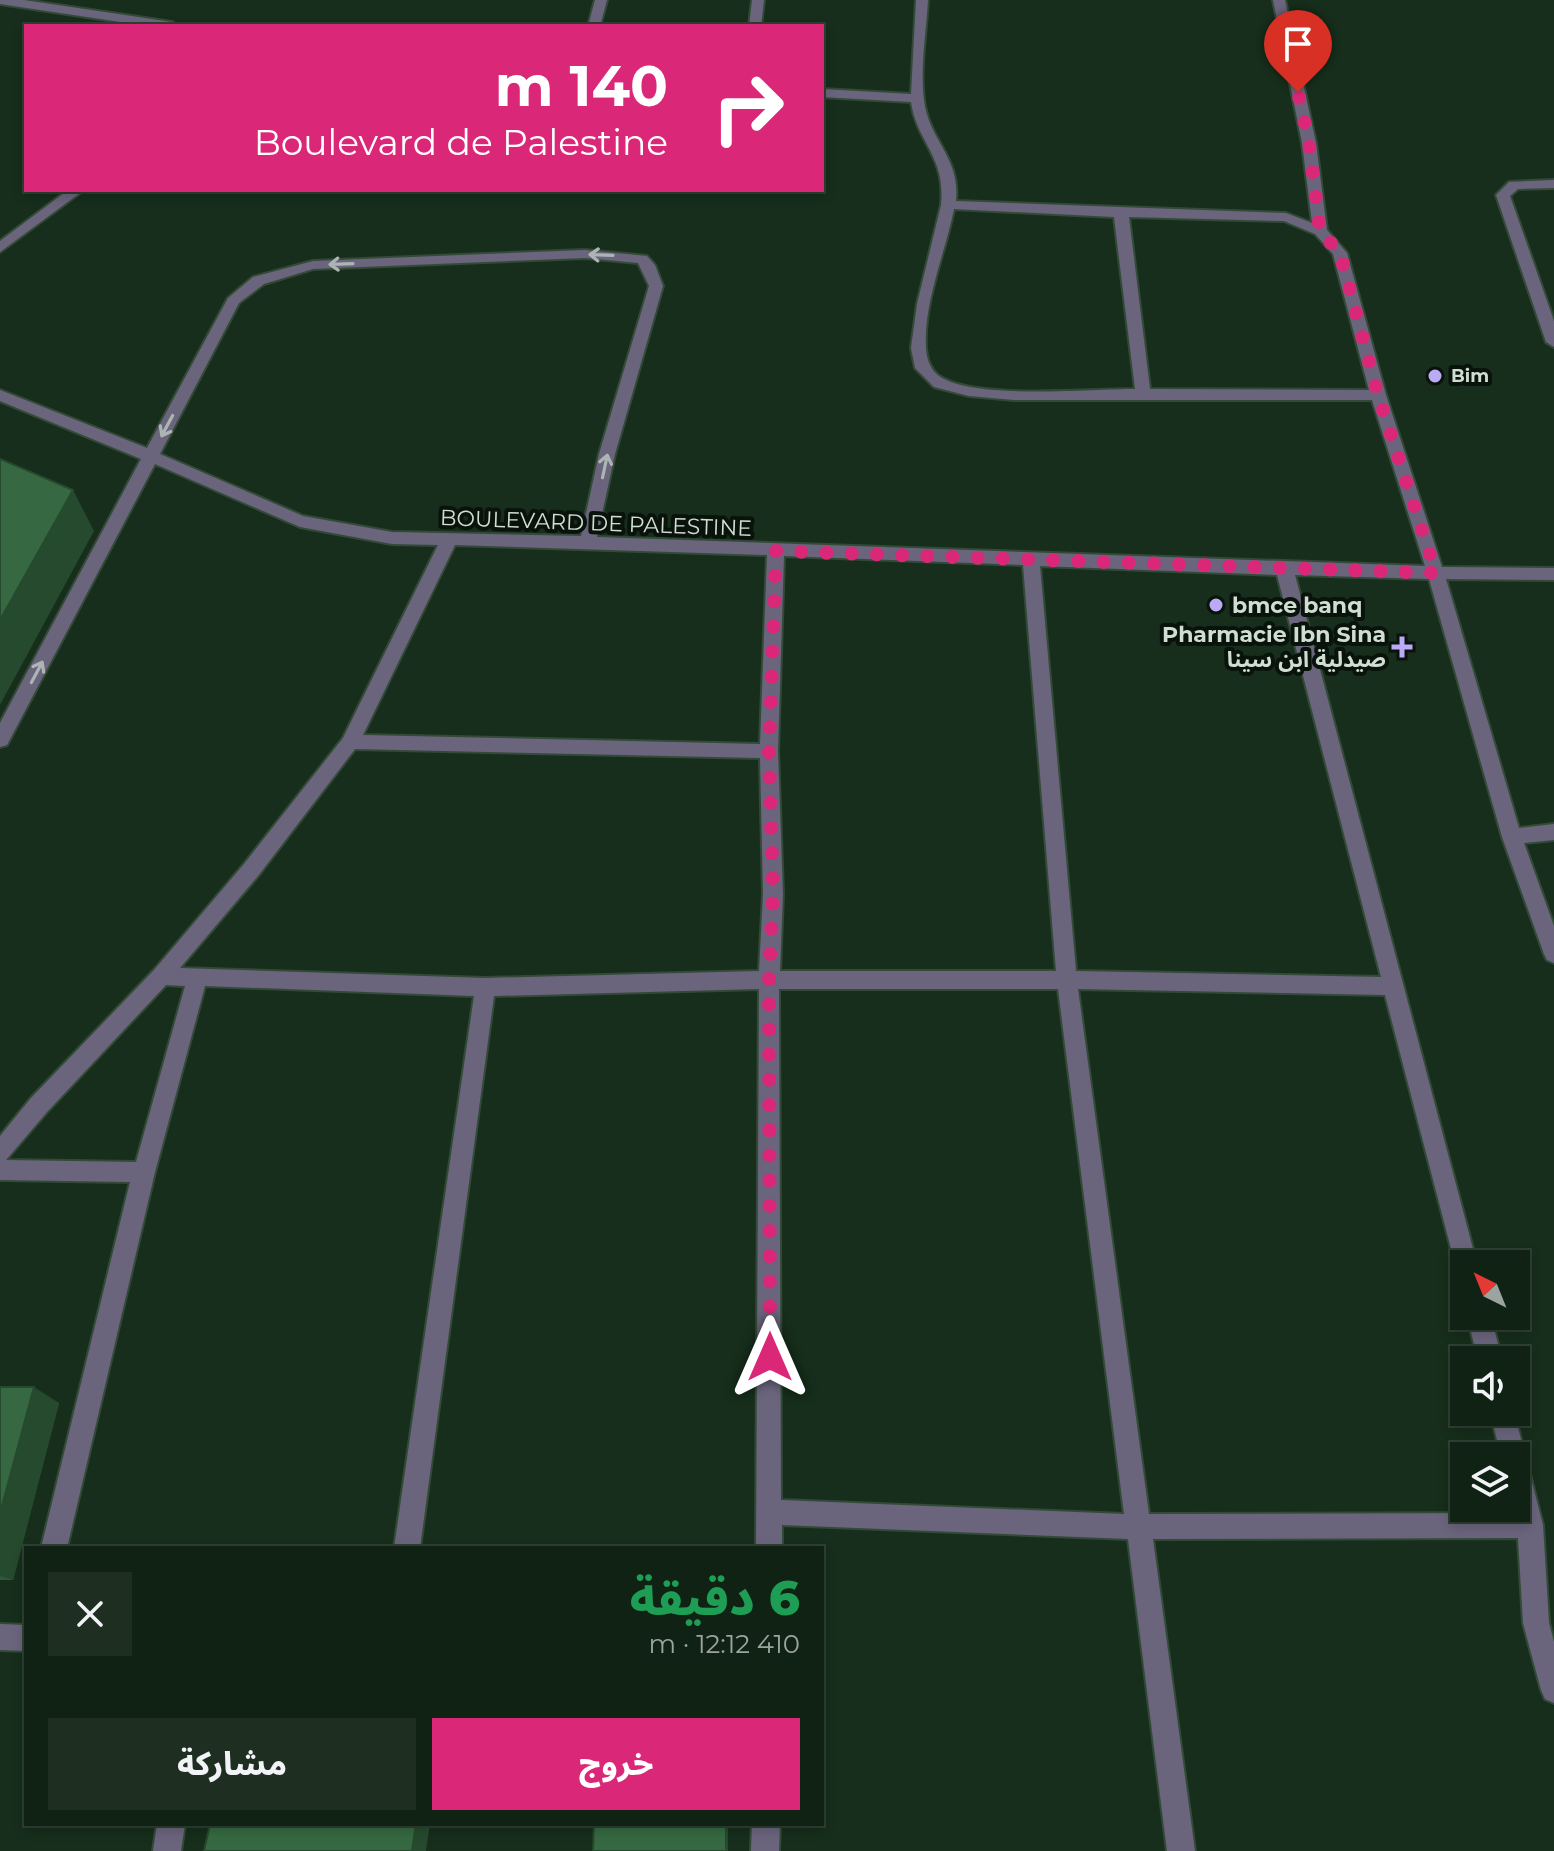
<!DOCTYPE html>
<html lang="ar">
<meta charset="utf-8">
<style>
:root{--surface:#102214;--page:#1e2f22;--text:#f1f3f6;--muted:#9ca4a0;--line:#303f34;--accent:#db2777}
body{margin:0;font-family:Montserrat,"Noto Sans Arabic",sans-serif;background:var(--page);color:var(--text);direction:rtl;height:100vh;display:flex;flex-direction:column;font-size:30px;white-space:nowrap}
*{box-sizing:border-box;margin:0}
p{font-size:26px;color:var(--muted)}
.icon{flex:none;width:44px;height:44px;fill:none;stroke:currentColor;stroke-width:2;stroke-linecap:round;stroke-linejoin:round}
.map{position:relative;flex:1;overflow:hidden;direction:ltr}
.panel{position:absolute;left:24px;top:1546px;width:800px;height:280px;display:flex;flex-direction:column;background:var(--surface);border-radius:0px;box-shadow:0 4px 12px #0003,0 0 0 2px var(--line);direction:rtl}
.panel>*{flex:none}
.hud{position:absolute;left:24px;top:24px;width:800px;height:168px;border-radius:0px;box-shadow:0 4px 12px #0003,0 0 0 2px var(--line);direction:rtl;background:#db2777;color:#fff;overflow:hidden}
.needle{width:52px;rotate:317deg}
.controls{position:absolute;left:1450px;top:1250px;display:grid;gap:16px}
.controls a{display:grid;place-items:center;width:80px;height:80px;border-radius:0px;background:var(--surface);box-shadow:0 4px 12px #0003,0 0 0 2px var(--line);font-size:40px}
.pin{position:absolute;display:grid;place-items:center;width:68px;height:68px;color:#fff;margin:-82px -34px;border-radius:50% 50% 50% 0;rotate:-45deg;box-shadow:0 0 8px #0007}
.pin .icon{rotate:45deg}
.me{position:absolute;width:88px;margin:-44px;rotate:0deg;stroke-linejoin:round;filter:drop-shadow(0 0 6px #0008)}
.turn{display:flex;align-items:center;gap:28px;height:168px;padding:0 24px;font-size:36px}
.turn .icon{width:104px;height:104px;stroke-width:2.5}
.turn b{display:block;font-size:56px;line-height:68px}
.round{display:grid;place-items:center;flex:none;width:84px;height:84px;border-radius:0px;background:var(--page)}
.summary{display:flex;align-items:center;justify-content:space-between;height:136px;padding:0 24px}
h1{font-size:48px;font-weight:800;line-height:60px;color:#1e9e55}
.primary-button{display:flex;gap:16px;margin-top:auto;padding:16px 24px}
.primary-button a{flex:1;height:92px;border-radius:0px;background:var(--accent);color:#fff;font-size:32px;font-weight:800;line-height:92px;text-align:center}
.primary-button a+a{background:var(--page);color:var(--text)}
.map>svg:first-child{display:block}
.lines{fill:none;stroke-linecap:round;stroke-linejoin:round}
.minor-casing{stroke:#344a38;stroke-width:4}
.minor{fill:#6a657d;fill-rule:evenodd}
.wall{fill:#2e5a39}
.shaded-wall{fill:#264a2e}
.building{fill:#366942;stroke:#264a2e;stroke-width:2}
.oneway{stroke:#acb4b4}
.route{stroke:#db2777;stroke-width:14;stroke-dasharray:0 25.2}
.poi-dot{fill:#bbaaf6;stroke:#09130b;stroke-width:3}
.labels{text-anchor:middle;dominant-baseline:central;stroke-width:8;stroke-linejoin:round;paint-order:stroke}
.far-poi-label{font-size:18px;font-weight:bold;fill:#d0ded2;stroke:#09130b;text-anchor:start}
.street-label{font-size:22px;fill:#d0ded2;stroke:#09130b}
.poi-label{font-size:22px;font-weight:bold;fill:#d0ded2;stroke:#09130b;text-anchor:start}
</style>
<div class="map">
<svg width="1554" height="1851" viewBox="0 0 1554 1851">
<rect width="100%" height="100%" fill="#162e1b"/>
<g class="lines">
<g class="minor-casing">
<g id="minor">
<path d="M 0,0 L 24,0 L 172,22 L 178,26 L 147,26 L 0,4 Z"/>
<path d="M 595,0 L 607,0 L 600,26 L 588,26 Z"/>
<path d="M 752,0 L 764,0 L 761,26 L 749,26 Z"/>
<path d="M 916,0 L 928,0 C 926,35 919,73 925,107 C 933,144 960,159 956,201 L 1286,213 L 1312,223 L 1302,143 L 1273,0 L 1285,0 L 1316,143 L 1327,230 L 1347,253 L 1386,395 L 1442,567 L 1554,568 L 1554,580 L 1446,579 L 1519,828 L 1554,824 L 1554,840 L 1524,843 L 1554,926 L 1554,963 L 1547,960 L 1544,954 L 1502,837 L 1429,579 L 1295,575 L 1477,1264 L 1464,1264 L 1464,1274 L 1458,1272 L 1455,1264 L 1385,995 L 1078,989 L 1149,1514 L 1515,1513 L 1516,1456 L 1501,1456 L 1490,1412 L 1514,1412 L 1543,1525 L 1549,1623 L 1554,1642 L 1554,1703 L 1545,1699 L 1541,1690 L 1523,1623 L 1518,1538 L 1153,1539 L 1195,1851 L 1167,1851 L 1128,1539 L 782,1525 L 782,1548 L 756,1548 L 759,989 L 494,996 L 420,1548 L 394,1548 L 474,996 L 205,986 L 155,1172 L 67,1548 L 41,1548 L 130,1182 L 0,1180 L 0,1136 L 31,1098 L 154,970 L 244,864 L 343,738 L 438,545 L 392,544 L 300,527 L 155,464 L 7,745 L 0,747 L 0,723 L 141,459 L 0,401 L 0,390 L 147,448 L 228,298 L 253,277 L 313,261 L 585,250 L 647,256 L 655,265 L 663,286 L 615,454 L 597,537 L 1425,566 L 1372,400 L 1014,400 L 969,396 L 934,387 L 915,368 L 911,348 L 917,304 L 941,205 C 946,156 917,143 911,102 L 822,97 L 822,89 L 911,94 ZM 954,209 L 1114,217 L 1135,389 C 1090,389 973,400 939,376 C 930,369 927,360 926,349 C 923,303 945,254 954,209 ZM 1129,217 L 1284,221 L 1315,234 L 1333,254 L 1369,390 L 1150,389 ZM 585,258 L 638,263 L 649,286 L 599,454 L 581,536 L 392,532 L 303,516 L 160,454 L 239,303 L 264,284 L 313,269 ZM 455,545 L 767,555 L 760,744 L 363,735 ZM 784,556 L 1023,565 L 1056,971 L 780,971 L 783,894 L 778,751 ZM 1040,566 L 1277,575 L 1381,977 L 1076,971 ZM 355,749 L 760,758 L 763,894 L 759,971 L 485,978 L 180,968 L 258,876 ZM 166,985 L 185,986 L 136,1162 L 6,1160 L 47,1112 ZM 779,989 L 1058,989 L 1124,1514 L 781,1500 Z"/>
<path d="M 1554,180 L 1554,188 L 1518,189 L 1510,196 L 1554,321 L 1554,347 L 1546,342 L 1496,195 L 1509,182 Z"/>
<path d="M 68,190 L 84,190 L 0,252 L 0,241 Z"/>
<path d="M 1467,1316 L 1491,1316 L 1502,1360 L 1478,1360 Z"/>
<path d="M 0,1624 L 26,1625 L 26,1651 L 0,1650 Z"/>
<path d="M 157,1824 L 185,1824 L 181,1851 L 153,1851 Z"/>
<path d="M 752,1824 L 780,1824 L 779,1851 L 751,1851 Z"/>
</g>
</g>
<use href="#minor" class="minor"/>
</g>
<path class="wall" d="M 0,1387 L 59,1403 L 13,1580 L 0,1580 Z"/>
<g class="shaded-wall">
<path d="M 73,490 L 94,531 L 0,705 L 0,620 Z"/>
<path d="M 34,1387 L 59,1403 L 13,1580 L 0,1576 L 0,1513 Z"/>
<path d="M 416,1824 L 430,1824 L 426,1851 L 412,1851 Z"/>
<rect x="726" y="1824" width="2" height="27"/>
</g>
<g class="building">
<path d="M 0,459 L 73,490 L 0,620 Z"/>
<path d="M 0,1387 L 34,1387 L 0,1513 Z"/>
<path d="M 210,1824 L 416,1824 L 412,1851 L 204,1851 Z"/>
<path d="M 594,1824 L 726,1824 L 726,1851 L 593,1851 Z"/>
</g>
<defs><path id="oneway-shaft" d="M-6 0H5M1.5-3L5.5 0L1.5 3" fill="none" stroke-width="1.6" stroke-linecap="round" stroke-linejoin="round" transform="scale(2)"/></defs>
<g class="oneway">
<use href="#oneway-shaft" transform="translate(601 255) rotate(-178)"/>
<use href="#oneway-shaft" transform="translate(341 264) rotate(178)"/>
<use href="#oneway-shaft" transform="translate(167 426) rotate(118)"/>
<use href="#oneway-shaft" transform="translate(605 466) rotate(-78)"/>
<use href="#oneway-shaft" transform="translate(37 672) rotate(-62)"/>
</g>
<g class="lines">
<path class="route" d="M 770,1357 L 769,980 L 773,894 L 769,751 L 776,551 L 1436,573 L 1378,395 L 1340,253 L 1320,231 L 1309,143 L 1298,92"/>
</g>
<g class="poi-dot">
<circle cx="1435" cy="376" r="8"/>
<circle cx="1216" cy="605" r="8"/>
<path d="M1398 635h8v8h8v8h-8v8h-8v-8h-8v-8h8z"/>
</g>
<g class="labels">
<g class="far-poi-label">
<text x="1451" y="376">Bim</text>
</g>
<g class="street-label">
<text transform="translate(596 523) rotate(2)">BOULEVARD DE PALESTINE</text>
</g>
<g class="poi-label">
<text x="1232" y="605">bmce banq</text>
<text x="1386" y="634" text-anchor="end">Pharmacie Ibn Sina<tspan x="1386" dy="25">صيدلية ابن سينا</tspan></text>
</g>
</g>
</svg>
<div class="controls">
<a><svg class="needle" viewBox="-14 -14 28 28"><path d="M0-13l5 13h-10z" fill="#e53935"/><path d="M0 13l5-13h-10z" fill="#9ca4a0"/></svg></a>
<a><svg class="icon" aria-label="sound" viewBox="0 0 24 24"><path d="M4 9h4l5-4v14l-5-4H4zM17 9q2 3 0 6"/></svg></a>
<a><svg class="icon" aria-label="layers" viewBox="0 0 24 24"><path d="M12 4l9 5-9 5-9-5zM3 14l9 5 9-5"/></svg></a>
</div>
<div class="pin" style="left:1298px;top:92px;background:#d93025"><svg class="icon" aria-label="arrive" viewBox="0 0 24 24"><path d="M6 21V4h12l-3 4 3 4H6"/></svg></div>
<svg class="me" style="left:770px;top:1357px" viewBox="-20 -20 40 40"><path d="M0-17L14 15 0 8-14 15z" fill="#db2777" stroke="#fff" stroke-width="4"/></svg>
<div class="hud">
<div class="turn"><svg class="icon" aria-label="right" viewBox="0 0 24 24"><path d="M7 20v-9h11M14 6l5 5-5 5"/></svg><div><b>140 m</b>Boulevard de Palestine</div></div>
</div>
<section class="panel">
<div class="summary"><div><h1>6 دقيقة</h1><p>410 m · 12:12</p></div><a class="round"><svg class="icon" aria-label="close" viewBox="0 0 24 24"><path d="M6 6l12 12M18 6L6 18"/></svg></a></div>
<div class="primary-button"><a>خروج</a><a>مشاركة</a></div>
</section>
</div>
